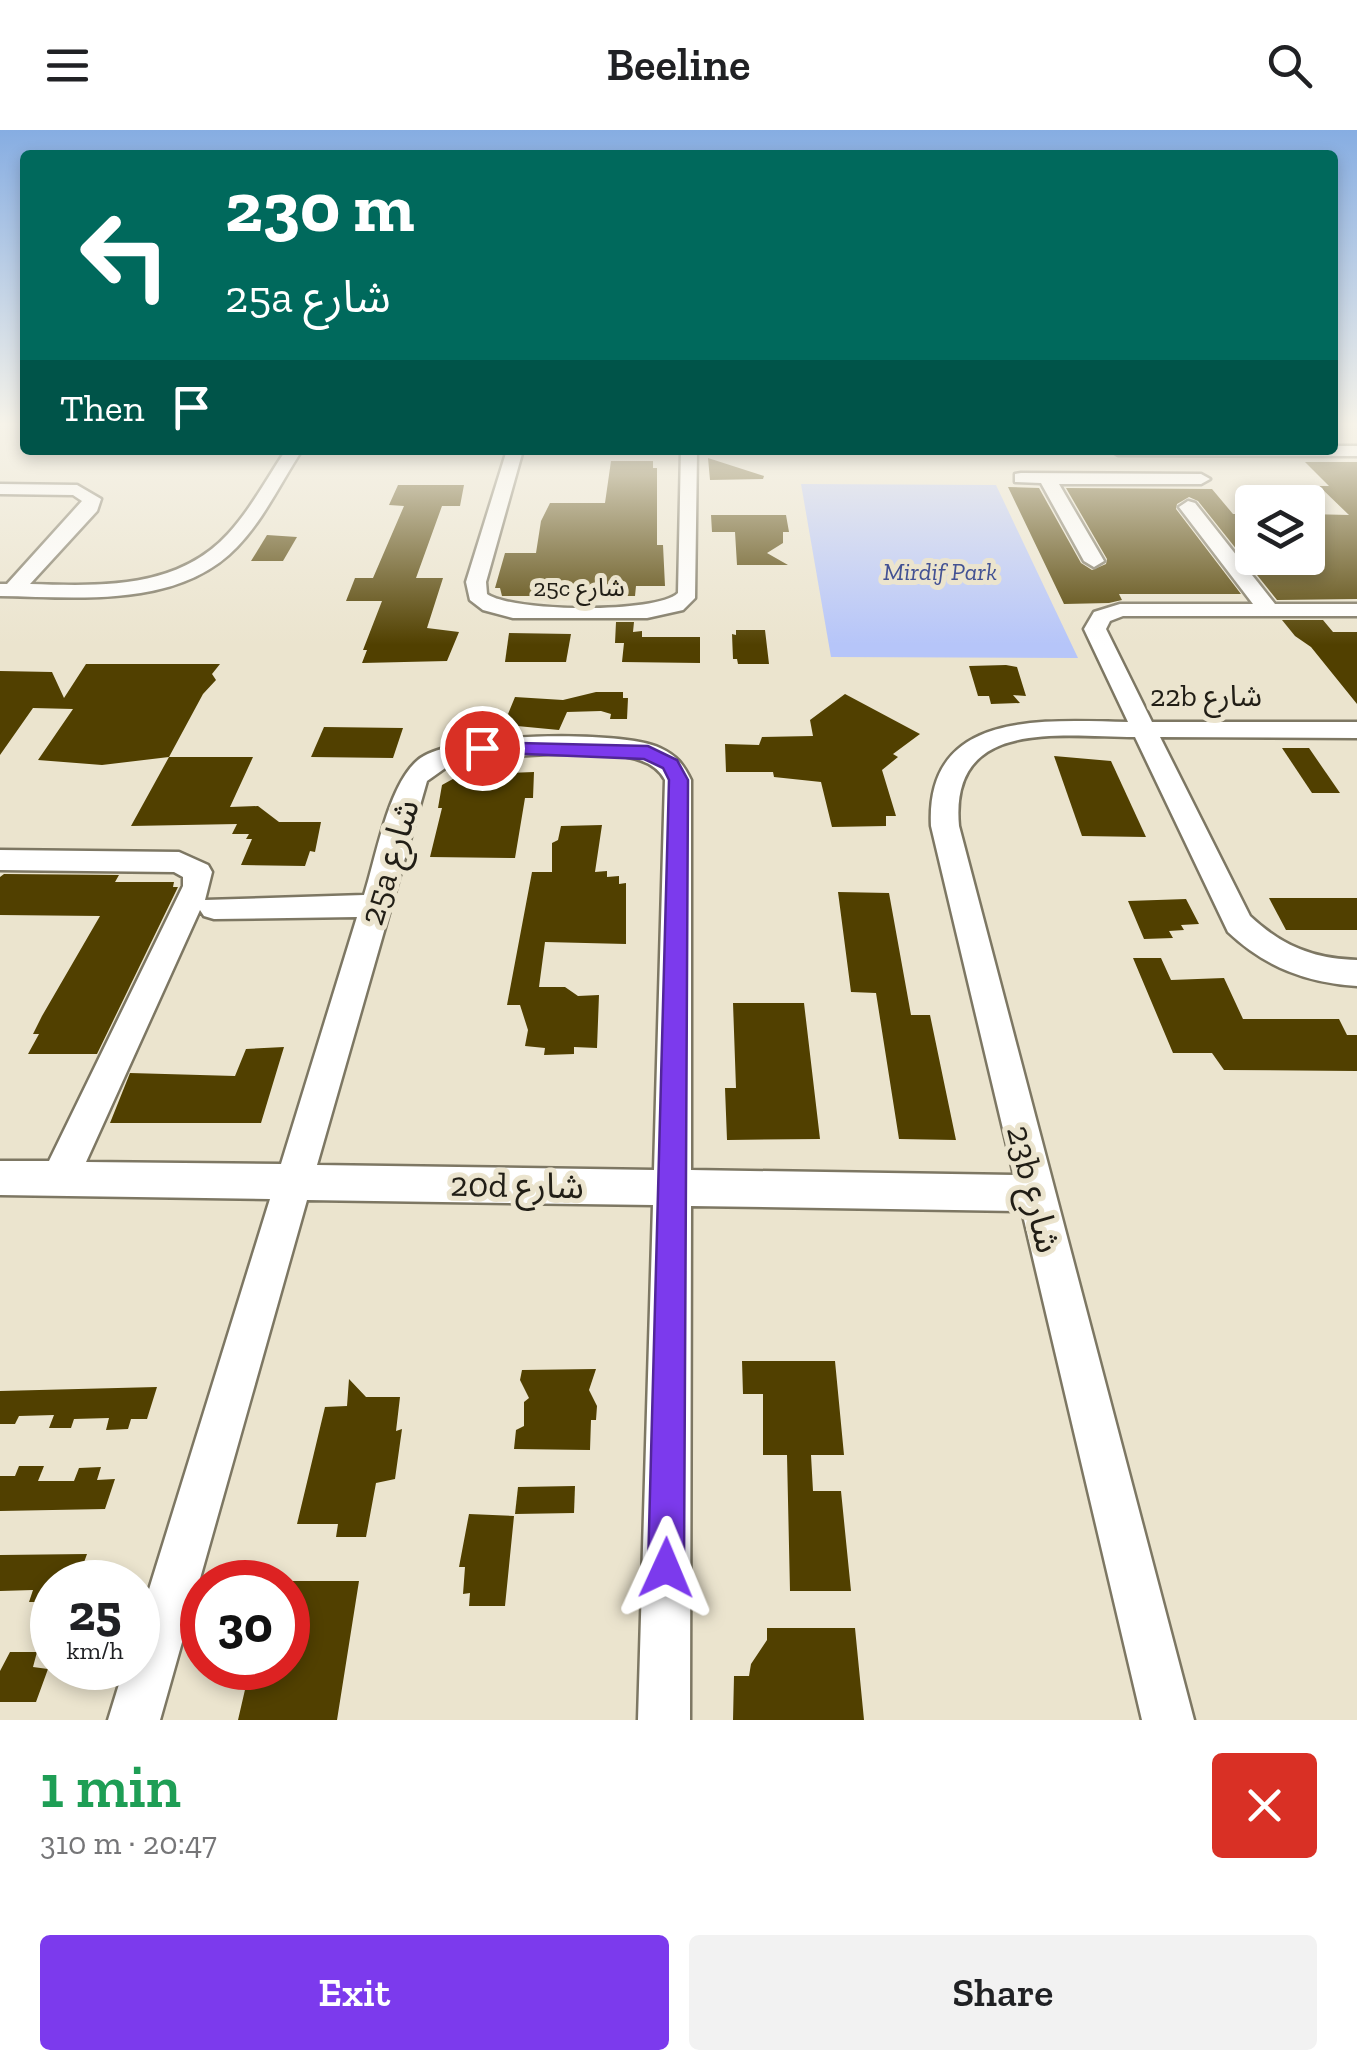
<!DOCTYPE html>
<meta charset="utf-8">
<style>
:root{--surface:#fff;--page:#f2f2f2;--text:#202124;--muted:#757577;--accent:#7c3aed}
body{margin:0;font-family:"Zilla Slab","Noto Sans Arabic",serif;background:var(--page);color:var(--text);height:100vh;display:flex;flex-direction:column;font-size:38px;white-space:nowrap}
*{box-sizing:border-box;margin:0}
p{font-size:32px;color:var(--muted)}
.icon{flex:none;width:55px;height:55px;fill:none;stroke:currentColor;stroke-width:2;stroke-linecap:round;stroke-linejoin:round}
.map{position:relative;height:1590px;overflow:hidden}
.drawer{display:flex;flex-direction:column;background:var(--surface);flex:1}
.drawer>*{flex:none}
.top-card{position:absolute;left:20px;top:20px;width:1318px;height:305px;border-radius:10px;box-shadow:0 5px 15px #0003;background:#00695c;color:#fff;overflow:hidden}
.tools{position:absolute;left:1235px;top:355px;display:grid;gap:20px}
.tools a{display:grid;place-items:center;width:90px;height:90px;border-radius:10px;background:var(--surface);box-shadow:0 5px 15px #0003;font-size:50px}
.speed{position:absolute;left:30px;top:1430px;display:flex;gap:20px;font-size:50px;font-weight:700;text-align:center}
.speed>*{display:grid;place-content:center;width:130px;height:130px;border-radius:50%;background:var(--surface);box-shadow:0 5px 15px #0003;line-height:1}
.speed small{font-size:25px;font-weight:400}
.speed .limit{border:15px solid #d22;background:#fff;color:#111}
.pin{position:absolute;display:grid;place-items:center;width:85px;height:85px;color:#fff;margin:-42px;border:5px solid #fff;border-radius:50%;box-shadow:0 2px 10px #0007}
.me{position:absolute;width:110px;margin:-55px;rotate:1deg;stroke-linejoin:round;filter:drop-shadow(0 0 8px #0008)}
.turn{display:flex;align-items:center;gap:35px;height:210px;padding:0 40px;font-size:45px}
.turn .icon{width:130px;height:130px;stroke-width:2.5}
.turn b{display:block;font-size:70px;line-height:85px}
.then{display:flex;align-items:center;height:95px;padding:0 40px;background:#0003;gap:20px;font-size:38px}
.round{display:grid;place-items:center;flex:none;width:105px;height:105px;border-radius:10px;background:var(--page)}
.overview{display:flex;align-items:center;justify-content:space-between;height:170px;padding:0 40px}
h1{font-size:60px;font-weight:600;line-height:75px;color:#1e9e55}
.primary-button{display:flex;gap:20px;margin-top:auto;padding:20px 40px}
.primary-button a{flex:1;height:115px;border-radius:10px;background:var(--accent);color:#fff;font-size:40px;font-weight:600;line-height:115px;text-align:center}
.primary-button a+a{background:var(--page);color:var(--text)}
header{display:flex;justify-content:space-between;align-items:center;height:130px;padding:0 40px;background:var(--surface);font-size:45px;font-weight:600}
.map>svg:first-child{display:block}
.green{fill:#b6c5f9}
.building{fill:#514000}
.lines{fill:none;stroke-linecap:round;stroke-linejoin:round}
.minor-casing{stroke:#7d7763;stroke-width:5}
.minor{fill:#fff;fill-rule:evenodd}
.route{fill:#7c3aed;stroke:#51269a;stroke-width:2.5}
.labels{text-anchor:middle;dominant-baseline:central;stroke-width:10;stroke-linejoin:round;paint-order:stroke}
.far-park-label{font-size:25px;font-style:italic;fill:#425193;stroke:#ebe4ce}
.far-street-label{font-size:25px;fill:#211e16;stroke:#ebe4ce}
.street-label{font-size:30px;fill:#211e16;stroke:#ebe4ce}
.near-street-label{font-size:35px;fill:#211e16;stroke:#ebe4ce}
</style>
<header><svg class="icon" aria-label="menu" viewBox="0 0 24 24"><path d="M4 6h16M4 12h16M4 18h16"/></svg>Beeline<svg class="icon" aria-label="search" viewBox="0 0 24 24"><circle cx="10" cy="10" r="6"/><path d="M15 15l6 6"/></svg></header>
<div class="map">
<svg width="1357" height="1590" viewBox="0 0 1357 1590">
<rect width="100%" height="100%" fill="#ebe4ce"/>
<path class="green" d="M 801,354 L 996,355 L 1078,528 L 831,527 Z"/>
<g class="building">
<path d="M 708,328 L 764,346 L 763,349 L 710,350 Z"/>
<path d="M 611,331 L 653,331 L 653,338 L 657,338 L 657,415 L 663,415 L 665,456 L 636,456 L 635,466 L 502,466 L 500,458 L 495,458 L 505,423 L 536,423 L 541,391 L 550,373 L 605,373 Z"/>
<path d="M 1305,332 L 1357,332 L 1357,469 L 1277,470 L 1198,371 L 1189,367 L 1177,374 L 1176,379 L 1241,464 L 1119,464 L 1122,470 L 1109,473 L 1064,474 L 1008,357 L 1039,358 L 1081,433 L 1092,440 L 1106,434 L 1107,429 L 1066,358 L 1212,359 L 1233,384 L 1252,384 L 1252,428 L 1308,428 L 1308,384 L 1349,385 L 1319,356 L 1329,356 Z"/>
<path d="M 398,355 L 464,355 L 460,376 L 442,376 L 416,448 L 443,448 L 427,498 L 459,502 L 447,531 L 362,533 L 367,520 L 363,520 L 382,471 L 346,471 L 355,448 L 373,448 L 404,376 L 389,375 Z"/>
<path d="M 711,385 L 786,385 L 789,402 L 783,402 L 783,413 L 767,423 L 788,435 L 737,435 L 735,402 L 712,402 Z"/>
<path d="M 267,405 L 297,407 L 283,431 L 251,431 Z"/>
<path d="M 1282,490 L 1323,490 L 1333,502 L 1357,502 L 1357,574 L 1311,517 L 1295,506 Z"/>
<path d="M 616,492 L 634,492 L 633,502 L 642,501 L 642,507 L 700,507 L 700,533 L 622,532 L 624,513 L 615,513 Z"/>
<path d="M 736,500 L 765,500 L 769,534 L 738,534 L 737,529 L 733,529 L 732,504 L 736,505 Z"/>
<path d="M 509,503 L 571,504 L 566,532 L 505,532 Z"/>
<path d="M 86,534 L 220,534 L 212,544 L 216,550 L 203,564 L 169,627 L 253,627 L 230,677 L 258,676 L 279,692 L 321,692 L 315,722 L 310,721 L 305,736 L 241,735 L 252,709 L 246,709 L 249,704 L 232,704 L 237,694 L 131,696 L 169,627 L 102,635 L 38,630 L 73,579 L 33,578 L 0,625 L 0,541 L 52,542 L 64,568 Z"/>
<path d="M 1006,535 L 1017,537 L 1026,566 L 1013,565 L 1020,573 L 991,574 L 989,566 L 978,566 L 969,536 Z"/>
<path d="M 596,562 L 623,562 L 623,568 L 628,568 L 627,589 L 610,589 L 611,584 L 601,581 L 567,582 L 559,600 L 517,596 L 508,584 L 515,567 L 563,570 Z"/>
<path d="M 845,564 L 920,604 L 893,624 L 898,627 L 882,640 L 896,686 L 886,686 L 886,696 L 832,697 L 821,652 L 774,647 L 773,642 L 726,642 L 725,614 L 759,615 L 762,607 L 813,606 L 810,590 Z"/>
<path d="M 324,597 L 403,598 L 393,628 L 311,627 Z"/>
<path d="M 1282,618 L 1309,618 L 1340,663 L 1312,663 Z"/>
<path d="M 1054,626 L 1111,631 L 1146,707 L 1082,706 Z"/>
<path d="M 534,642 L 533,668 L 525,668 L 515,728 L 430,727 L 442,678 L 438,678 L 442,655 L 460,645 Z"/>
<path d="M 602,695 L 595,742 L 607,741 L 607,747 L 619,746 L 619,754 L 626,753 L 626,814 L 545,812 L 539,857 L 565,857 L 578,866 L 599,865 L 597,918 L 574,917 L 574,924 L 544,925 L 545,918 L 525,916 L 528,900 L 520,875 L 507,875 L 532,742 L 552,742 L 552,713 L 558,710 L 561,696 Z"/>
<path d="M 4,744 L 119,745 L 115,752 L 174,752 L 173,757 L 178,757 L 97,924 L 28,924 L 39,904 L 33,904 L 42,886 L 100,786 L 0,785 L 0,747 Z"/>
<path d="M 838,762 L 889,763 L 911,885 L 930,885 L 956,1010 L 899,1009 L 876,863 L 851,862 Z"/>
<path d="M 1269,768 L 1357,768 L 1357,800 L 1286,800 Z"/>
<path d="M 1186,769 L 1199,794 L 1181,795 L 1184,800 L 1169,801 L 1173,808 L 1144,809 L 1128,771 Z"/>
<path d="M 1133,828 L 1161,828 L 1171,850 L 1224,848 L 1243,889 L 1339,889 L 1347,905 L 1357,905 L 1357,941 L 1224,940 L 1212,923 L 1173,923 Z"/>
<path d="M 733,873 L 804,873 L 820,1009 L 727,1010 L 725,958 L 736,958 Z"/>
<path d="M 284,917 L 261,993 L 110,993 L 130,943 L 235,946 L 246,919 Z"/>
<path d="M 742,1231 L 835,1231 L 844,1325 L 811,1325 L 813,1361 L 841,1361 L 851,1461 L 790,1461 L 787,1325 L 763,1325 L 763,1264 L 743,1264 Z"/>
<path d="M 596,1239 L 589,1260 L 597,1276 L 596,1290 L 591,1290 L 590,1320 L 514,1319 L 516,1300 L 524,1296 L 524,1272 L 529,1268 L 520,1250 L 522,1240 Z"/>
<path d="M 349,1249 L 366,1267 L 400,1267 L 396,1301 L 402,1299 L 395,1349 L 376,1353 L 366,1407 L 336,1407 L 338,1394 L 297,1394 L 325,1277 L 347,1276 Z"/>
<path d="M 157,1257 L 147,1289 L 131,1289 L 128,1299 L 106,1300 L 109,1288 L 74,1289 L 71,1298 L 49,1298 L 54,1285 L 19,1286 L 15,1294 L 0,1294 L 0,1261 Z"/>
<path d="M 19,1336 L 44,1336 L 38,1351 L 74,1351 L 79,1338 L 101,1337 L 97,1350 L 115,1349 L 105,1379 L 0,1381 L 0,1346 L 15,1346 Z"/>
<path d="M 575,1356 L 574,1383 L 515,1384 L 518,1357 Z"/>
<path d="M 469,1384 L 514,1386 L 505,1476 L 469,1476 L 470,1463 L 463,1464 L 465,1437 L 459,1437 Z"/>
<path d="M 87,1424 L 77,1452 L 52,1452 L 52,1472 L 29,1472 L 33,1460 L 0,1461 L 0,1425 Z"/>
<path d="M 288,1451 L 359,1451 L 337,1590 L 238,1590 L 250,1538 L 288,1538 Z"/>
<path d="M 767,1498 L 855,1498 L 864,1590 L 733,1590 L 734,1546 L 749,1546 L 751,1534 L 767,1510 Z"/>
<path d="M 10,1522 L 37,1522 L 33,1537 L 48,1539 L 36,1572 L 0,1572 L 0,1541 Z"/>
</g>
<g class="lines">
<g class="minor-casing">
<g id="minor">
<path d="M 1332,316 L 1357,316 L 1357,326 L 1118,325 L 1110,320 L 1332,320 Z"/>
<path d="M 286,320 L 302,320 C 281,352 264,389 237,417 C 178,479 77,467 0,466 L 0,454 L 7,454 L 82,371 L 73,365 L 0,364 L 0,354 L 77,355 L 101,369 L 97,381 L 30,454 C 98,456 177,460 228,404 C 251,379 267,348 286,320 Z"/>
<path d="M 507,320 L 523,320 L 486,452 L 487,464 C 512,482 656,484 678,463 L 681,320 L 697,320 L 695,468 L 683,480 L 647,488 L 513,488 L 483,480 L 470,470 L 466,452 Z"/>
<path d="M 1021,343 L 1201,344 L 1210,349 L 1201,354 L 1059,354 L 1104,431 L 1094,437 L 1084,431 L 1041,353 L 1015,352 L 1015,344 Z"/>
<path d="M 1188,371 L 1195,373 L 1275,474 L 1357,474 L 1357,486 L 1123,486 L 1110,491 L 1106,499 L 1152,592 L 1357,592 L 1357,608 L 1160,607 L 1250,786 C 1282,816 1314,829 1357,830 L 1357,856 C 1307,853 1265,837 1228,802 L 1135,607 C 1061,607 949,587 959,696 L 1194,1590 L 1142,1590 L 1022,1081 L 691,1076 L 690,1590 L 638,1590 L 653,1075 L 307,1070 L 160,1590 L 108,1590 L 124,1538 L 138,1538 L 138,1495 L 270,1069 L 0,1065 L 0,1031 L 49,1031 L 183,756 L 183,747 L 174,742 L 0,740 L 0,720 L 179,722 L 208,735 L 212,742 L 205,770 L 364,765 C 376,728 388,655 418,630 C 450,602 622,600 660,618 C 677,626 683,634 691,650 L 691,1040 L 1014,1045 L 931,696 C 925,578 1046,591 1128,592 L 1084,499 L 1094,482 L 1120,474 L 1253,474 L 1179,377 ZM 548,624 C 581,625 648,616 665,650 L 654,1040 L 317,1035 L 427,651 L 458,629 ZM 200,780 L 204,786 L 214,789 L 357,787 L 281,1034 L 86,1032 Z"/>
</g>
</g>
<use href="#minor" class="minor"/>
</g>
<linearGradient id="sky" x2="0" y2="1"><stop stop-color="#86ade2"/><stop offset="0.57" stop-color="#f6f3e9"/><stop offset="1" stop-color="#f6f3e9" stop-opacity="0"/></linearGradient>
<rect width="1357" height="515" fill="url(#sky)"/>
<path class="route" d="M 482,612 L 648,616 L 677,630 L 688,650 L 684,1438 L 679,1451 L 666,1456 L 653,1451 L 648,1438 L 669,650 L 663,638 L 644,629 L 476,622 L 473,618 Z"/>
<g class="labels">
<g class="far-park-label">
<text x="940" y="441">Mirdif Park</text>
</g>
<g class="far-street-label">
<text x="579" y="457">25c شارع</text>
</g>
<g class="street-label">
<text x="1206" y="566">22b شارع</text>
</g>
<g class="near-street-label">
<text transform="translate(389 732) rotate(-73)">25a شارع</text>
<text transform="translate(517 1055) rotate(1)">20d شارع</text>
<text transform="translate(1034 1059) rotate(76)">23b شارع</text>
</g>
</g>
</svg>
<div class="tools">
<a><svg class="icon" aria-label="layers" viewBox="0 0 24 24"><path d="M12 4l9 5-9 5-9-5zM3 14l9 5 9-5"/></svg></a>
</div>
<div class="speed"><div>25<small>km/h</small></div><div class="limit">30</div></div>
<div class="pin" style="left:482px;top:618px;background:#d93025"><svg class="icon" aria-label="arrive" viewBox="0 0 24 24"><path d="M6 21V4h12l-3 4 3 4H6"/></svg></div>
<svg class="me" style="left:666px;top:1438px" viewBox="-20 -20 40 40"><path d="M0-17L14 15 0 8-14 15z" fill="#7c3aed" stroke="#fff" stroke-width="4"/></svg>
<div class="top-card">
<div class="turn"><svg class="icon" aria-label="left" viewBox="0 0 24 24"><path d="M17 20v-9H6M10 6l-5 5 5 5"/></svg><div><b>230 m</b>25a شارع</div></div>
<div class="then">Then<svg class="icon" aria-label="arrive" viewBox="0 0 24 24"><path d="M6 21V4h12l-3 4 3 4H6"/></svg></div>
</div>
</div>
<section class="drawer">
<div class="overview"><div><h1>1 min</h1><p>310 m · 20:47</p></div><a class="round" style="background:#d93025;color:#fff"><svg class="icon" aria-label="close" viewBox="0 0 24 24"><path d="M6 6l12 12M18 6L6 18"/></svg></a></div>
<div class="primary-button"><a>Exit</a><a>Share</a></div>
</section>
